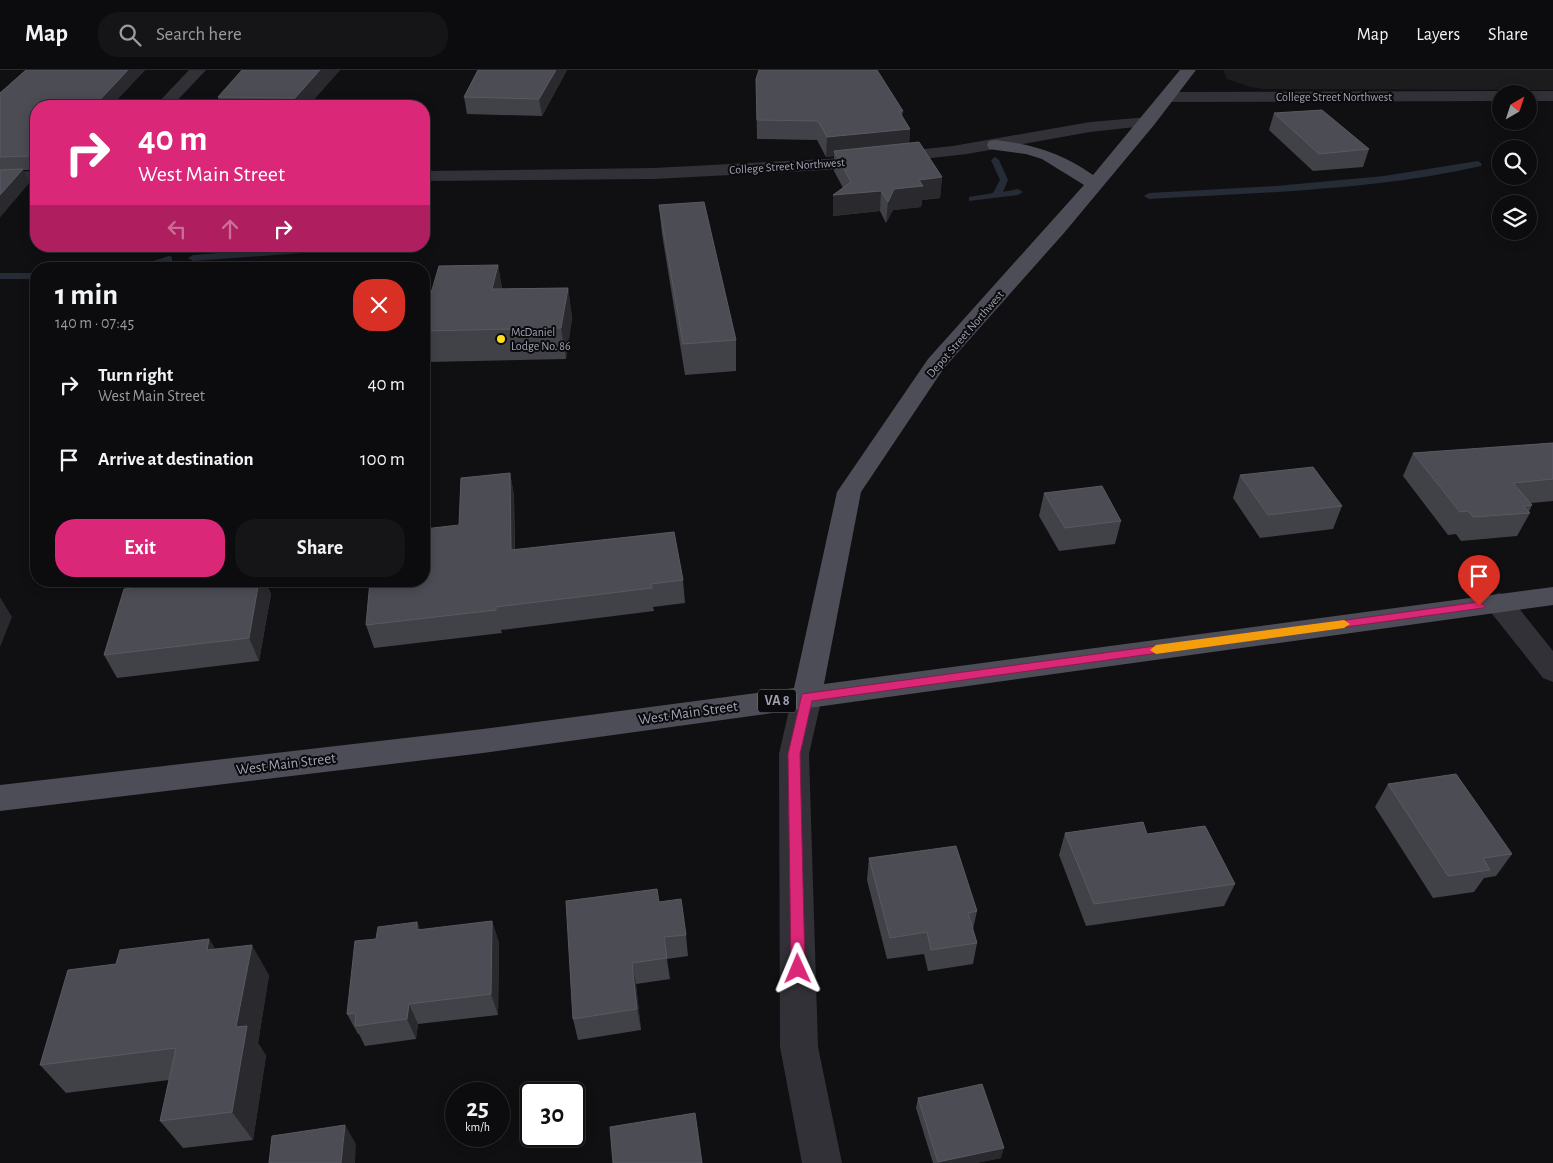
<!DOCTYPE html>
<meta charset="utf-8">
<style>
:root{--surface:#0c0c0e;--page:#151517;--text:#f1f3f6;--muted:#9a9b9e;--line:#2c2c2e;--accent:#db2777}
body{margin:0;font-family:"Alegreya Sans",sans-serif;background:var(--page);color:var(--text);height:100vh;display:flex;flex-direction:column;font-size:19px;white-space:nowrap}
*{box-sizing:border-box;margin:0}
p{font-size:16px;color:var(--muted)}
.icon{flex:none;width:28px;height:28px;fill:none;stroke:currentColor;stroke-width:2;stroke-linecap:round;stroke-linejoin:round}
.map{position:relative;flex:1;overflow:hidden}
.details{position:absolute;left:30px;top:192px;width:400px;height:325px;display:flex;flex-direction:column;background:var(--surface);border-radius:20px;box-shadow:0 2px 12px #0003,0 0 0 1px var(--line)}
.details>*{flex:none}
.top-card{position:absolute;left:30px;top:30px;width:400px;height:152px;border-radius:20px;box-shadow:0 2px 12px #0003,0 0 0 1px var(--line);background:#db2777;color:#fff;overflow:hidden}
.needle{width:32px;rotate:39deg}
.buttons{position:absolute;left:1492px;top:15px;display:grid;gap:10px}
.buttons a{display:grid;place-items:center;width:45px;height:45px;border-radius:50%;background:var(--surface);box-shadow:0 2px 12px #0003,0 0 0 1px var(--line);font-size:25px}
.speed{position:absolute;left:445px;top:1012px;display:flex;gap:10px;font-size:25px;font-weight:700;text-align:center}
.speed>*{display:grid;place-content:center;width:65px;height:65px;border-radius:50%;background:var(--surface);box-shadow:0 2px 12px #0003,0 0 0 1px var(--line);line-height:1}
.speed small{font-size:12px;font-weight:400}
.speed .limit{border:2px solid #111;border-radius:8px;background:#fff;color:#111}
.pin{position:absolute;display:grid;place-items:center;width:42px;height:42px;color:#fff;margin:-51px -21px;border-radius:50% 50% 50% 0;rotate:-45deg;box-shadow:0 0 5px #0007}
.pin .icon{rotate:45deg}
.me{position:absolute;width:55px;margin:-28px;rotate:359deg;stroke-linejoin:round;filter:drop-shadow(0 0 4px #0008)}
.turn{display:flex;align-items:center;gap:18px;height:105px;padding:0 25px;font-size:22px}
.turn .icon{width:65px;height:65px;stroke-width:2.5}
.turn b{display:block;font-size:35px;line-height:42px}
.lanes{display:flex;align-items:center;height:48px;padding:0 25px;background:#0003;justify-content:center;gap:25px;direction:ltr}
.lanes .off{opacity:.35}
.round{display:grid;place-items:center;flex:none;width:52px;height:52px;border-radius:20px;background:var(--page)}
.head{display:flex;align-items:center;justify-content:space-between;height:85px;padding:0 25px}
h1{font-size:30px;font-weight:600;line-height:38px}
.cta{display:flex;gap:10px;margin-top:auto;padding:10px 25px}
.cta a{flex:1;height:58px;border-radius:20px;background:var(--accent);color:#fff;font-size:20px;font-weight:600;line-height:58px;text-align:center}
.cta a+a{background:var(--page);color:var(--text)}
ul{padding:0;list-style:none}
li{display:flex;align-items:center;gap:15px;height:75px;padding:0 25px}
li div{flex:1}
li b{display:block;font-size:19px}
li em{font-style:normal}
header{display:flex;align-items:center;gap:30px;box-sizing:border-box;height:70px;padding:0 25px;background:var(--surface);border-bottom:1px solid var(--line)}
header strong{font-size:24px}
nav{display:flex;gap:28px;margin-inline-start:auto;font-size:18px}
.search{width:350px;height:45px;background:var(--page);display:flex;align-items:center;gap:12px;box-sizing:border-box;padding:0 18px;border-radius:20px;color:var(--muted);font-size:19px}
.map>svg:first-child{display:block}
.built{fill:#1c1c1f}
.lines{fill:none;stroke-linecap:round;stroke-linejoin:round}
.stream{fill:#262c36;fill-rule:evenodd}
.minor{fill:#313137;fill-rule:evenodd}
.major{fill:#4c4d56;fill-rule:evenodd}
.wall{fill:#414148}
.shaded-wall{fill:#29292e}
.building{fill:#4b4c54;stroke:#595963}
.route{fill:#db2777;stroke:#8e194d}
.slow{fill:#f59e0b}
.poi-dot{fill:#ffde1b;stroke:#0b0b0d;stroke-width:2}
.labels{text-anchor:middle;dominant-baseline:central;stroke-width:4;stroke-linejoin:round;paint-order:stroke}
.far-street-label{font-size:12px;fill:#a0a2b4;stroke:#0b0b0d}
.far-poi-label{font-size:12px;fill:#a0a2b4;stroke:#0b0b0d;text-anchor:start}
.shield{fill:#0b0b0d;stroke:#737582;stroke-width:1}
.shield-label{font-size:14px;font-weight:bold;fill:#a0a2b4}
.street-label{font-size:15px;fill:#a0a2b4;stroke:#0b0b0d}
</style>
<header>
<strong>Map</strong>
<div class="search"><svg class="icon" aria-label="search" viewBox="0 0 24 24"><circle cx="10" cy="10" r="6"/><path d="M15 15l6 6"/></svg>Search here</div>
<nav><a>Map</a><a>Layers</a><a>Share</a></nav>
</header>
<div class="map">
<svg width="1553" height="1093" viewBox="0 0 1553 1093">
<rect width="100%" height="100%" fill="#101012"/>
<path class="built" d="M 1223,0 L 1553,0 L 1553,20 L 1263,19 L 1250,17 L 1227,9 Z"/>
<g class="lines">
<g class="stream">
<path d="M 995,87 L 999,90 L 1008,110 L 1003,122 L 1018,119 L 1023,122 L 1018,125 L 969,131 L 969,127 L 993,123 L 1000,110 L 991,90 Z"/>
<path d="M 1478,91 L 1482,94 L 1481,96 C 1376,120 1257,123 1149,129 L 1144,126 L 1149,123 L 1276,116 L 1384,106 Z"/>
<path d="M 313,176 L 361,176 L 356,179 L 193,191 L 188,188 L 193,185 Z"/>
<path d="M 169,186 L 172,187 L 172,191 L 145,199 L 128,199 Z"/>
<rect x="0" y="203" width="36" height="6"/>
</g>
<g class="minor">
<path d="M 189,0 L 206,0 L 172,36 L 155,36 Z"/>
<path d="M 1501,21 L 1507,24 L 1501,24 L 1501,31 L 1166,32 L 1158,27 L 1166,22 Z"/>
<path d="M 1529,21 L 1553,21 L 1553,31 L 1529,31 L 1529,24 L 1523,24 Z"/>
<path d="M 1148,47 L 1154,49 L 1156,52 L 1154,55 L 1090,62 L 967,84 L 826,100 L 654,109 L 424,111 L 424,101 L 654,98 L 826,89 L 953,76 L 1090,52 Z"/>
<path d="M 36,101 L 36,111 L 0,112 L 0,102 Z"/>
<path d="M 1499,523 L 1509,526 L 1553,581 L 1553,612 L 1543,608 L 1489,540 L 1485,533 L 1489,526 Z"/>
<path d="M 807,616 L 817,619 L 822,627 L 809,684 L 818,977 L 842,1093 L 802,1093 L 780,977 L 779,684 L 792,627 L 797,619 Z"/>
</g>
<path class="major" d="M 1180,0 L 1196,0 L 1154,55 L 1064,163 L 944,298 L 861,422 L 824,614 L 1553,517 L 1553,535 L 483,683 L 0,741 L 0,715 L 483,659 L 794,618 L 837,422 L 928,289 L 1084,115 L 1042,89 L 1026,84 L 989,79 L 987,75 L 989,71 L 995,70 C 1033,74 1062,83 1093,105 Z"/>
</g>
<g class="wall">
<path d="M 26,0 L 145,0 L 111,36 L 36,36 L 36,100 L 23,100 L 29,113 L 0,147 L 0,23 Z"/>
<path d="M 340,0 L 308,36 L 220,36 L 218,27 Z"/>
<path d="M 478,0 L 567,0 L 542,46 L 467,44 L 464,27 Z"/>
<path d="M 756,9 L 903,41 L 902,46 L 910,59 L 909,73 L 942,107 L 940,128 L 922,130 L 921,137 L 893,140 L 886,153 L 880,141 L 833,146 L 833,125 L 843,118 L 834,101 L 834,86 L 826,87 L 817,70 L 757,69 Z"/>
<path d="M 1274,43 L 1369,79 L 1363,97 L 1313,101 L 1269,60 Z"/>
<path d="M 659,135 L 736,270 L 736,301 L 685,305 L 662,164 Z"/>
<path d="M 498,195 L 502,219 L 568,218 L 572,248 L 566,289 L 427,292 L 424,279 L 424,247 Z"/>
<path d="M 1553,373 L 1553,431 L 1531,433 L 1532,435 L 1529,442 L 1530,443 L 1517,466 L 1461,471 L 1456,464 L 1448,465 L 1403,406 L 1413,383 Z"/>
<path d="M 510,403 L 514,426 L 515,480 L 683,510 L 685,533 L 653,537 L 654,541 L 501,560 L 502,563 L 374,578 L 366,555 L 459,455 Z"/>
<path d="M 1240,405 L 1342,436 L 1333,459 L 1260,468 L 1233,428 Z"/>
<path d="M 1044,423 L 1121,451 L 1115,474 L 1059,481 L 1039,446 Z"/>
<path d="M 182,511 L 265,511 L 271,524 L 259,591 L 117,608 L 104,585 Z"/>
<path d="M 1388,714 L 1512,784 L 1496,806 L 1484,808 L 1474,822 L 1433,828 L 1375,737 Z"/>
<path d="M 1065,763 L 1235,814 L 1224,836 L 1086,856 L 1059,785 Z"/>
<path d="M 869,788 L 977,841 L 973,859 L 977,873 L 973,894 L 928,901 L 924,884 L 887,889 L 867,810 Z"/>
<path d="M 659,832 L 686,865 L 688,886 L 667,889 L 670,909 L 636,914 L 641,960 L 578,970 L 573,949 Z"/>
<path d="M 492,851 L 499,873 L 498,945 L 418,954 L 416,969 L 365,976 L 359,964 L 358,964 L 347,944 L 376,869 L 417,852 L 420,860 Z"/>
<path d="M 209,869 L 215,879 L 269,905 L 258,973 L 266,986 L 253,1070 L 183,1078 L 160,1051 L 169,1010 L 66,1023 L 40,995 L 116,894 Z"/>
<path d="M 918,1028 L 1001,1088 L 976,1093 L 933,1093 L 916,1038 Z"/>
</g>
<g class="shaded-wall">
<path d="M 128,0 L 145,0 L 111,36 L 94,36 Z"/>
<path d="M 320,0 L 340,0 L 308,36 L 297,36 L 295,28 Z"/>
<path d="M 556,0 L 567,0 L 542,46 L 539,29 Z"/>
<path d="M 910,59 L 909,79 L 834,81 L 834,86 L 826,87 L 827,67 Z"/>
<path d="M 36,84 L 36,99 L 32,89 Z"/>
<path d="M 23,99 L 29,113 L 0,147 L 0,125 Z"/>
<path d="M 942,107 L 940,128 L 922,130 L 921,137 L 893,140 L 886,153 L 888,132 L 894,119 L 919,110 Z"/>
<path d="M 881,121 L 880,141 L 833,146 L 833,125 Z"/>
<path d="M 498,195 L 503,225 L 492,219 Z"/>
<path d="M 568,218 L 572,248 L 566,289 L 561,258 Z"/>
<path d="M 510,403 L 514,426 L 515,504 L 511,480 Z"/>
<path d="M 259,511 L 265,511 L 271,524 L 259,591 L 249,568 Z"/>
<path d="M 0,527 L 12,547 L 0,577 Z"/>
<path d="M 492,851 L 499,873 L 498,945 L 491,924 Z"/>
<path d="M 417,852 L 426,874 L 417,860 Z"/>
<path d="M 209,869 L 228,900 L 207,880 Z"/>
<path d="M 252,875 L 269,905 L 258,973 L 266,986 L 253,1070 L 232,1042 L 236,957 Z"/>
<path d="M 632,893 L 636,914 L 641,960 L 637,939 Z"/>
<path d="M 409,934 L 418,954 L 416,969 L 407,949 Z"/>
<path d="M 345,1055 L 356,1074 L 355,1093 L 341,1093 Z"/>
<path d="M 1004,1078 L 1001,1088 L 976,1093 L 938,1093 L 938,1092 Z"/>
</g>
<g class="building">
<path d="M 26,0 L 128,0 L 94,36 L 36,36 L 36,84 L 32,89 L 30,86 L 0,87 L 0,23 Z"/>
<path d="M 242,0 L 320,0 L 295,28 L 218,27 Z"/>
<path d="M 478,0 L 556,0 L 539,29 L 464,27 Z"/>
<path d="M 759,0 L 877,0 L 903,41 L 899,41 L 910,59 L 827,67 L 818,51 L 757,50 L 756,9 Z"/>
<path d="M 1322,40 L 1369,79 L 1319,84 L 1274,43 Z"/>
<path d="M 919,72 L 942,107 L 919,110 L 923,116 L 894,119 L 888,132 L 881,121 L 833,125 L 851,112 L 834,81 Z"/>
<path d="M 23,99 L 0,125 L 0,100 Z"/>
<path d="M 704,132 L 736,270 L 683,274 L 659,135 Z"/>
<path d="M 498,195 L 492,219 L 568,218 L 561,258 L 424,261 L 424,247 L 439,196 Z"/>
<path d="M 1553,373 L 1553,409 L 1513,413 L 1532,435 L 1523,436 L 1530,443 L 1473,447 L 1468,441 L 1460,442 L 1413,383 Z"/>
<path d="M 1313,397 L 1342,436 L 1268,445 L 1240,405 Z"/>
<path d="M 510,403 L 511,480 L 674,462 L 683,510 L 651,514 L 652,518 L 496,537 L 496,540 L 366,555 L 370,511 L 424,511 L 424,459 L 459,455 L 461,408 Z"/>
<path d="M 1102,416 L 1121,451 L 1065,458 L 1044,423 Z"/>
<path d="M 182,511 L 259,511 L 249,568 L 104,585 L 124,519 Z"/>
<path d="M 1456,704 L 1512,784 L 1483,788 L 1490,800 L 1448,806 L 1388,714 Z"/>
<path d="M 1143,752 L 1147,764 L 1205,756 L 1235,814 L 1094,834 L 1065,763 Z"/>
<path d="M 956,776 L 977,841 L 968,843 L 977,873 L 931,880 L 927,862 L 890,868 L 869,788 Z"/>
<path d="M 657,819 L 659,832 L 681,829 L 686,865 L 664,867 L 667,888 L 632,893 L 637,939 L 573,949 L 566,831 Z"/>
<path d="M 492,851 L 491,924 L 409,934 L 407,949 L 355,956 L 356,943 L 347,944 L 355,871 L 376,869 L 378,857 L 417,852 L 417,860 Z"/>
<path d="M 209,869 L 207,880 L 252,875 L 236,957 L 247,956 L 232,1042 L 160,1051 L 176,978 L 40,995 L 68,900 L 116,894 L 120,880 Z"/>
<path d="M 982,1014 L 1004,1078 L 938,1092 L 918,1028 Z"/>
<path d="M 695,1043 L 702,1093 L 613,1093 L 610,1057 Z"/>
<path d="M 345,1055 L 341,1093 L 269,1093 L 272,1066 Z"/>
</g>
<path class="route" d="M 1479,532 L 1485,536 L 1483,538 L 812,631 L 800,684 L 805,899 L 803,904 L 798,906 L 793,904 L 791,899 L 788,684 L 802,624 Z"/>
<path class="slow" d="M 1344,550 L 1350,554 L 1344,558 L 1156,584 L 1150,580 L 1156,575 Z"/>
<circle class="poi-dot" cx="501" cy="269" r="5"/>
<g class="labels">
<g class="far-street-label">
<text x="1334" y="27">College Street Northwest</text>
<text transform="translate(787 96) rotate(-4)">College Street Northwest</text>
<text transform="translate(965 264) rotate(-49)">Depot Street Northwest</text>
</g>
<g class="far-poi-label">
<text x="511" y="262">McDaniel<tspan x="511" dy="14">Lodge No. 86</tspan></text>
</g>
<rect class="shield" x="758" y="619.5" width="38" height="23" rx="4"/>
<g class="shield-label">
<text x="777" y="631">VA 8</text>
</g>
<g class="street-label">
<text transform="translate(688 643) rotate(-8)">West Main Street</text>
<text transform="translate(286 694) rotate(-7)">West Main Street</text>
</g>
</g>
</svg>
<div class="buttons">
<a><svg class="needle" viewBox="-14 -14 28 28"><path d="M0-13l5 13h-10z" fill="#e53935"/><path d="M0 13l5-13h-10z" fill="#9a9b9e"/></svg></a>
<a><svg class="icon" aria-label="search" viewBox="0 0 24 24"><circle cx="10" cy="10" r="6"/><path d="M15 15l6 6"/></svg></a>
<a><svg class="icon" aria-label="layers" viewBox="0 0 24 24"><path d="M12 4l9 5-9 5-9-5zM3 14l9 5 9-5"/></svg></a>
</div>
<div class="speed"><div>25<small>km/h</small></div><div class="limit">30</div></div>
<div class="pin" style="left:1479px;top:536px;background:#d93025"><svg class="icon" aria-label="arrive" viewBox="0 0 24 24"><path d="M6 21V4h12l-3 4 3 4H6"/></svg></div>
<svg class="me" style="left:798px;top:899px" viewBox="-20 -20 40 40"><path d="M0-17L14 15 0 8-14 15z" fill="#db2777" stroke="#fff" stroke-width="4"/></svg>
<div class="top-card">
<div class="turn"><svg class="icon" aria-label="right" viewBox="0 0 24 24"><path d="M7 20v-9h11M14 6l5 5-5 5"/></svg><div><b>40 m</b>West Main Street</div></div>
<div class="lanes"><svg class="icon off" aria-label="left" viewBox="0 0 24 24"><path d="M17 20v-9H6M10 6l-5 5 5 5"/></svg><svg class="icon off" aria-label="ahead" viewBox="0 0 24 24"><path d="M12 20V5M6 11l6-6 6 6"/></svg><svg class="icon" aria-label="right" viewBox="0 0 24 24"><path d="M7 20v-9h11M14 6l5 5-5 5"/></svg></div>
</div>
<section class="details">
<div class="head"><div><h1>1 min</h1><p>140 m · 07:45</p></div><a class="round" style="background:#d93025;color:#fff"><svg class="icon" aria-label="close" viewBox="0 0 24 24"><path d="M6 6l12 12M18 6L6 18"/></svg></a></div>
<ul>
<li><svg class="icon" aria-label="right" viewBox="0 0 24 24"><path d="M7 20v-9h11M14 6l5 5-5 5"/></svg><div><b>Turn right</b><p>West Main Street</p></div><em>40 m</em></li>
<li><svg class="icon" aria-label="arrive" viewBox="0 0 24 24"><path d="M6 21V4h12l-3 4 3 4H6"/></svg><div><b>Arrive at destination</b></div><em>100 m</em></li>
</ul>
<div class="cta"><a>Exit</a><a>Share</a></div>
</section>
</div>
